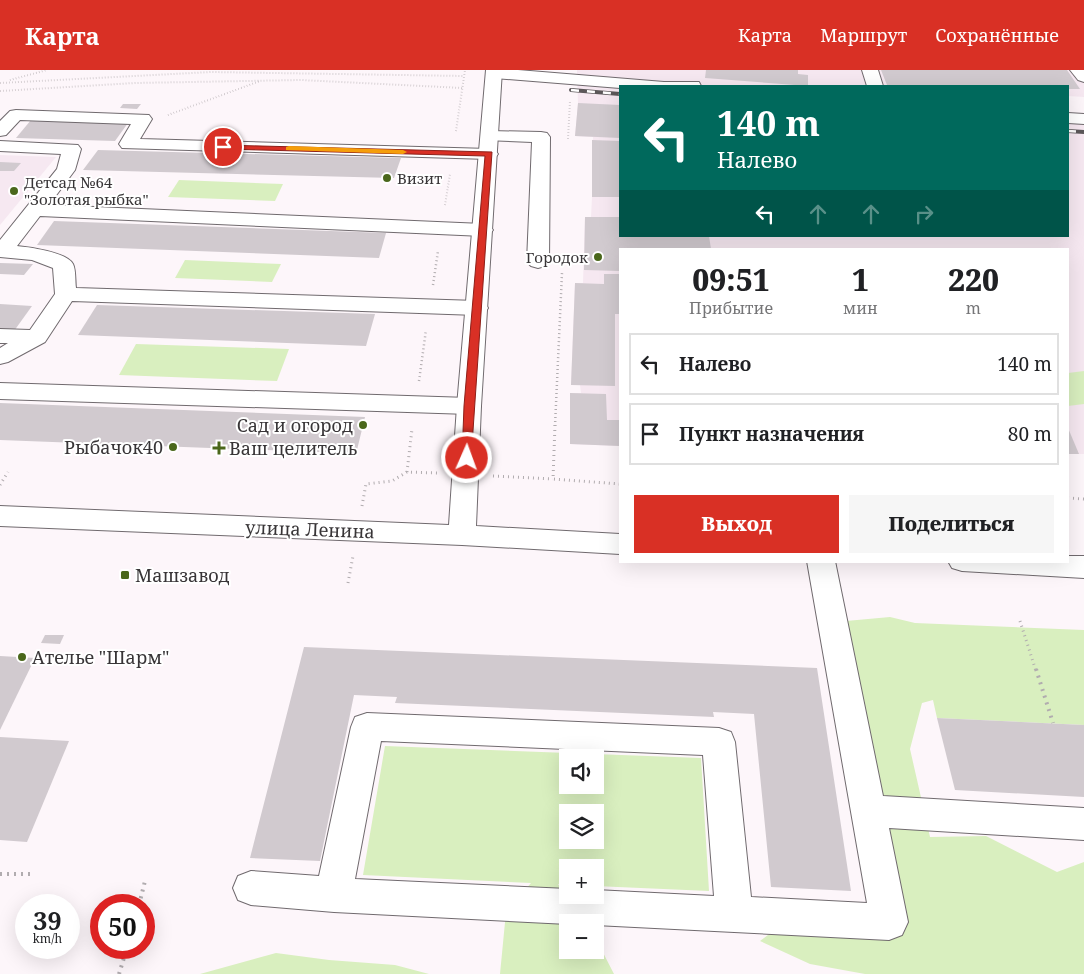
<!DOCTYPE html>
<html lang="ru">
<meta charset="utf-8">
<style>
:root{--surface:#fff;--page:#f6f6f6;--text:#202124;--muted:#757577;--line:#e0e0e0;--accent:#d93025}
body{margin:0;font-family:"Noto Serif",serif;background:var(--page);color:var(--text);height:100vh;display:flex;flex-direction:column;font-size:19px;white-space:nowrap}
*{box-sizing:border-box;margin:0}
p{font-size:16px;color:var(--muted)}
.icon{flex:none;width:28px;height:28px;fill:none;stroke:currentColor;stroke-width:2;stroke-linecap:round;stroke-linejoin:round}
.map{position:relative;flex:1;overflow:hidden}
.drawer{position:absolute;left:619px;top:178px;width:450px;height:315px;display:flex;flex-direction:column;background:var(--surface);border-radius:0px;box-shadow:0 5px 20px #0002}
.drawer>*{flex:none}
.guide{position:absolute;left:619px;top:15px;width:450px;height:152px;border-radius:0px;box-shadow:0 5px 20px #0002;background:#00695c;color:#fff;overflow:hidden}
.controls{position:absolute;left:559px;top:679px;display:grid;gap:10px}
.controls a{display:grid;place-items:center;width:45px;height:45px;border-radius:0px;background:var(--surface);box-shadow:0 5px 20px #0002;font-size:25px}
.speed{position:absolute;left:15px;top:824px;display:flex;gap:10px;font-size:25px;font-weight:700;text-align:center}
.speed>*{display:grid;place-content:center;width:65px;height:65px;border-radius:50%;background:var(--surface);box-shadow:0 5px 20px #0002;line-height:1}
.speed small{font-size:12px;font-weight:400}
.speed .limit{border:8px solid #d22;background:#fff;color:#111}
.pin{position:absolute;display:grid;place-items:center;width:42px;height:42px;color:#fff;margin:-21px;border:2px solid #fff;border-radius:50%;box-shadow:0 1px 5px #0007}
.me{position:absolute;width:55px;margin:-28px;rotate:2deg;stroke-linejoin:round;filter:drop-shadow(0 0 4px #0008)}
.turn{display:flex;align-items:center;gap:18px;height:105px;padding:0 15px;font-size:22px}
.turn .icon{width:65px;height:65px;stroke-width:2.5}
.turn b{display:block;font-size:35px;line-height:42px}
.lanes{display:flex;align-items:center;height:48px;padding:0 15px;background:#0003;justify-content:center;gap:25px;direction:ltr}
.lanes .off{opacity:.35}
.eta{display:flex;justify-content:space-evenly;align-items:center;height:85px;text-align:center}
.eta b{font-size:30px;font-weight:800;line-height:35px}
.cta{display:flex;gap:10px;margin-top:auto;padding:10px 15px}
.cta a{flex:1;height:58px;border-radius:0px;background:var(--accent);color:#fff;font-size:20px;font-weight:800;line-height:58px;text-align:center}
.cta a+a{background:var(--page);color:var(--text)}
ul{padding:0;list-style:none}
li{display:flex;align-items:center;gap:15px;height:62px;margin:0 10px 8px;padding:0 5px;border:2px solid var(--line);border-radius:0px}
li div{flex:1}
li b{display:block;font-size:19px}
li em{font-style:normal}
header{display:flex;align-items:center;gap:30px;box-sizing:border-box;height:70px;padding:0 25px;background:var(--accent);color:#fff}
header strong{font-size:24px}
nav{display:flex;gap:28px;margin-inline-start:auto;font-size:18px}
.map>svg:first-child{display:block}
.built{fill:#f6e8f1}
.green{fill:#d9efbf;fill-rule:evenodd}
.building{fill:#d1cacf}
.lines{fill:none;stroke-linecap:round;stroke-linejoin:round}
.minor-casing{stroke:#706a6e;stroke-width:2}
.major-casing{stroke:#706a6e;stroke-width:2}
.path-far3{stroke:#b1acaf;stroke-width:2;stroke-dasharray:0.5 2.5;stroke-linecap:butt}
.path-far2{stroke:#b1acaf;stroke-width:2.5;stroke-dasharray:1 3;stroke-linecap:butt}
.path-far1{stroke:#b1acaf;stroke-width:3;stroke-dasharray:1 4;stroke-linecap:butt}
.path{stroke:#b1acaf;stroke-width:4;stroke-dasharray:2 5;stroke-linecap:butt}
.minor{fill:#fff;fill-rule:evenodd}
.major{fill:#fff;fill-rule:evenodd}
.rail-casing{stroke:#5b5759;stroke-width:4}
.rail{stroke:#fff;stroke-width:2.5;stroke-dasharray:8;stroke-linecap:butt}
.route{fill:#d93025;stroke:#8d1f18}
.slow{fill:#f59e0b}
.poi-dot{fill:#4a671b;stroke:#fff;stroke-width:2}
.labels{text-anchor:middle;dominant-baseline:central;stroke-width:4;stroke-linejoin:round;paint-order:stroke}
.far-poi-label{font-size:15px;fill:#383537;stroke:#fff;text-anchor:start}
.poi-label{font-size:18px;fill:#383537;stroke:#fff;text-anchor:start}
.street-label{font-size:18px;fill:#383537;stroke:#fff}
</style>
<header>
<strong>Карта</strong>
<nav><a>Карта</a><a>Маршрут</a><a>Сохранённые</a></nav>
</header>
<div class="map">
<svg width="1084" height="904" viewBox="0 0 1084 904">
<rect width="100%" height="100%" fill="#fdf6fa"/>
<g class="built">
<path d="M 577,0 L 1084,0 L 1084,27 L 1068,26 L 1068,16 L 620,16 L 620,166 L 1068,166 L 1068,53 L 1084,55 L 1084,384 L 1068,384 L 1068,179 L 620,179 L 620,376 L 570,374 L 570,323 L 581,323 L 580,315 L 571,315 L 575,213 L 583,213 L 585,147 L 591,147 L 592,127 L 593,67 L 575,66 L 578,33 Z"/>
<path d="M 0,85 L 56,87 L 0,155 Z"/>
</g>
<g class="green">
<path d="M 179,110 L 283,114 L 275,131 L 168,127 Z"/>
<path d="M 185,190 L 281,194 L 272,212 L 175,208 Z"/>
<path d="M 136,274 L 289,279 L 277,311 L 119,305 Z"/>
<path d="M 1084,301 L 1084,334 L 1068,336 L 1068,303 Z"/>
<path d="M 890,547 L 915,553 L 1084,560 L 1084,655 L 937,648 L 933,630 L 922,633 L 910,679 L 930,767 L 986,766 L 1057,802 L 1084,792 L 1084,904 L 865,904 L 810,894 L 760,871 L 784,853 L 879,866 L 846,551 Z"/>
<path d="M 385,676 L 701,688 L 709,821 L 595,816 L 595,798 L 568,798 L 567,814 L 558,814 L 585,852 L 568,852 L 568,880 L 595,880 L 595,867 L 614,904 L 500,904 L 506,842 L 531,813 L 363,805 ZM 568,688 L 595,688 L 595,715 L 568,715 ZM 568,742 L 595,742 L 595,770 L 568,770 Z"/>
<path d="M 276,883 L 329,890 L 395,895 L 429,904 L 200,904 Z"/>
</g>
<g class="building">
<path d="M 706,0 L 798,0 L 798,4 L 808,5 L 808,16 L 705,8 Z"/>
<path d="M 881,0 L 1067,0 L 1080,19 L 1068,19 L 1068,16 L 887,15 Z"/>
<path d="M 578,33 L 620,35 L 620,68 L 575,66 Z"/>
<path d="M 123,34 L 141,34 L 137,39 L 120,38 Z"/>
<path d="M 31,50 L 128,53 L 115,71 L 16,68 Z"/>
<path d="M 592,70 L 620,71 L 620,127 L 592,127 Z"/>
<path d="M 98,80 L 401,88 L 394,108 L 83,100 Z"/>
<path d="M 0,92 L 21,93 L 14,101 L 0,101 Z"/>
<path d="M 585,147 L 620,147 L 620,166 L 709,166 L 711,179 L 620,179 L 620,201 L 584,200 Z"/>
<path d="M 54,151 L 386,163 L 379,188 L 37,175 Z"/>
<path d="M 0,193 L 33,194 L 24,205 L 0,204 Z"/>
<path d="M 604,204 L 620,204 L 620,244 L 615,244 L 615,316 L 571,315 L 575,213 L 604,214 Z"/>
<path d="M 0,234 L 32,236 L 14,261 L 0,260 Z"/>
<path d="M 97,235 L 375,244 L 366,276 L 78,265 Z"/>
<path d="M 570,323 L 606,324 L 607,350 L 620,350 L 620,376 L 570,374 Z"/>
<path d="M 0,333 L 365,347 L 356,384 L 319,382 L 0,370 Z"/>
<path d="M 1068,358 L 1079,384 L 1068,384 Z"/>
<path d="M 45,565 L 64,565 L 60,574 L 41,573 Z"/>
<path d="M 304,577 L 817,598 L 851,821 L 771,817 L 754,644 L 713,642 L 714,647 L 395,633 L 397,627 L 354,625 L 320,791 L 250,788 Z"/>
<path d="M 0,586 L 35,588 L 0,660 Z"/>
<path d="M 937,648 L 1084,655 L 1084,727 L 955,720 Z"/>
<path d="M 0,667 L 69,671 L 27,772 L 0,770 Z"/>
</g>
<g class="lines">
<g class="minor-casing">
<g id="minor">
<path d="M 488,0 L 518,0 L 664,12 L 699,12 L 701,16 L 620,16 L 620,18 L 494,8 L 488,6 L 486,3 Z"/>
<path d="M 862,0 L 878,0 L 883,16 L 867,16 Z"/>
<path d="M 1070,0 L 1084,0 L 1084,12 L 1078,10 Z"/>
<path d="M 16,40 L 149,45 L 152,49 L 140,69 L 489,79 L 495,80 L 498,84 L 495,88 L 489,89 L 122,78 L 119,74 L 131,54 L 20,50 L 6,65 L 0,66 L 0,51 L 10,41 Z"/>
<path d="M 1068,43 L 1084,44 L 1084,54 L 1068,53 Z"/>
<path d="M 490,61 L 541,62 L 547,63 L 550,67 L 549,192 L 545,196 L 538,198 L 531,196 L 527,192 L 532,72 L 484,70 L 481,66 L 484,62 Z"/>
<path d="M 0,71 L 78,75 L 81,79 L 75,100 L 49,135 L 483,154 L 490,156 L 493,160 L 490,164 L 483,166 L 40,146 L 17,176 C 28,177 67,182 73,194 C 76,200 75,211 76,218 L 477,231 L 485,233 L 488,238 L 485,243 L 477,245 L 72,231 L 45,272 L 8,292 L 0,294 L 0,278 L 8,273 L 0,273 L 0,259 L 30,260 L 55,224 L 53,198 L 32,190 L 0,187 L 0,170 L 57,99 L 61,84 L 0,81 Z"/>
<path d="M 0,313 L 469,328 L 478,330 L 481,336 L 478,342 L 469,344 L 0,329 Z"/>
<path d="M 807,491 L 835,491 L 883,726 L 1084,738 L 1084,770 L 889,758 L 908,852 L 902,865 L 889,870 L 595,855 L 595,852 L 568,852 L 568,854 L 334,842 L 251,835 L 238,830 L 233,818 L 238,806 L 251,801 L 319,806 L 351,657 L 355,647 L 367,643 L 719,658 L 731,662 L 735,672 L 751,827 L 867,833 ZM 381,671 L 703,685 L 714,826 L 595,820 L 595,825 L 568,825 L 568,819 L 355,809 Z"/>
</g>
</g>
<g class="major-casing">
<g id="major">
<path d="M 486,0 L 502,0 L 481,336 L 476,456 L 620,464 L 620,484 L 462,475 L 0,456 L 0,436 L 449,455 L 457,336 Z"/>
<path d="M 1068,486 L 1084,486 L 1084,508 L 962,501 L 952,498 L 948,491 L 1068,491 Z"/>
</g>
</g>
<g class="path-far3">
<path d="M 10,10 L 47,0"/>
<path d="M 0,13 L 211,2 L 464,6"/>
<path d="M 0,21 L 135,13 L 301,10 L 463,18"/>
<path d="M 168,45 L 260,11"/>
<path d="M 456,61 L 465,0"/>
<path d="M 568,69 L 570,31"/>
<path d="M 445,135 L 450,104"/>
</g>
<g class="path-far2">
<path d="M 433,215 L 438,181"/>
<path d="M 419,311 L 426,260"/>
<path d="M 555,356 L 562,203"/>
</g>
<g class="path-far1">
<path d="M 555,355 L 553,409 L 620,414"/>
<path d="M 407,402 L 412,359"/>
<path d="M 493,406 L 553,409"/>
<path d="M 0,415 L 8,402"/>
<path d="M 1068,428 L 1084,429"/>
<path d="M 362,436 L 366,414 L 392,411 L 407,402 L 437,403"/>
<path d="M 348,513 L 353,486"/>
<path d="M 1020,551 L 1036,601"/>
</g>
<g class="path">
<path d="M 1036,599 L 1053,653"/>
<path d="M 0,804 L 35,804"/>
<path d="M 139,835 L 145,811"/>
<path d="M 119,904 L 127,878"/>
</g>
<use href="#minor" class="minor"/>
<use href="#major" class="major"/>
<g class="rail-casing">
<g id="rail">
<path d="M 571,20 L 620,24"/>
<path d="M 1068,61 L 1084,62"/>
</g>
</g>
<use href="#rail" class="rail"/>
</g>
<path class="route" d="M 221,75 L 492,82 L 471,390 L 467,391 L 462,388 L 464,336 L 485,86 L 223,79 L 221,78 Z"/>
<path class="slow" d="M 289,76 L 403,80 L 407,82 L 403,84 L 286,80 L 286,77 Z"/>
<g class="poi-dot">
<circle cx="387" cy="108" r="5"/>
<circle cx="14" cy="121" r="5"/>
<circle cx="598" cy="187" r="5"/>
<circle cx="363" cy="355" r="5"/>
<circle cx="173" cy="377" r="5"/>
<path d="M216.5 370.5h5v5h5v5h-5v5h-5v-5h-5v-5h5z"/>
<rect x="120" y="500" width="10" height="10" rx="2.5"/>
<circle cx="22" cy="587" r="5"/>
</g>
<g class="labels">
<g class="far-poi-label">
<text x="397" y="108">Визит</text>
<text x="24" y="112">Детсад №64<tspan x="24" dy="17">"Золотая рыбка"</tspan></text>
<text x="588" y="187" text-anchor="end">Городок</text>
</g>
<g class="poi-label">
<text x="353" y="355" text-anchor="end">Сад и огород</text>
<text x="163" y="377" text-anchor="end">Рыбачок40</text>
<text x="229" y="378">Ваш целитель</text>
<text x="135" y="505">Машзавод</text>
<text x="32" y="587">Ателье "Шарм"</text>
</g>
<g class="street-label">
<text transform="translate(310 459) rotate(2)">улица Ленина</text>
</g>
</g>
</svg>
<div class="controls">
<a><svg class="icon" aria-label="sound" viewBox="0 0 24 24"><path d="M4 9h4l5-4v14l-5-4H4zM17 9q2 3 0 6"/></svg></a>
<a><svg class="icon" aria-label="layers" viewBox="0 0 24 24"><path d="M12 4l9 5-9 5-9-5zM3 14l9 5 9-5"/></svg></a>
<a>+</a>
<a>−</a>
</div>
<div class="speed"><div>39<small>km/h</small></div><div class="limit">50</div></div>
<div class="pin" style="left:223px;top:77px;background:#d93025"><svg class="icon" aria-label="arrive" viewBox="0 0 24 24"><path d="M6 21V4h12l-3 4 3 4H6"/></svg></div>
<svg class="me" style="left:467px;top:388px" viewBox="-20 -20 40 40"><circle r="17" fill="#d93025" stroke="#fff" stroke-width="3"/><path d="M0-11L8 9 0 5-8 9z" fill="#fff"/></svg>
<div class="guide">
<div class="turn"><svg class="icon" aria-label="left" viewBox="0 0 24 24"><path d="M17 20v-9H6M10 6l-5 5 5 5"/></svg><div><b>140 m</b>Налево</div></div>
<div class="lanes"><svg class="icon" aria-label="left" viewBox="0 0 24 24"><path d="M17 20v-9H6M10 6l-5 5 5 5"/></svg><svg class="icon off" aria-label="ahead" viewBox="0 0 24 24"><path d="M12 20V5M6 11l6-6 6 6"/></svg><svg class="icon off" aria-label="ahead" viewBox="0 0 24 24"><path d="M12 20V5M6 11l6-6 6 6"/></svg><svg class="icon off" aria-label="right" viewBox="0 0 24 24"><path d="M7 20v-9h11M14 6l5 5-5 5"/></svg></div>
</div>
<section class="drawer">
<div class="eta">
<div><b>09:51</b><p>Прибытие</p></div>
<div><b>1</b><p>мин</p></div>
<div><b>220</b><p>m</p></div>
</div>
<ul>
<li><svg class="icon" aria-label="left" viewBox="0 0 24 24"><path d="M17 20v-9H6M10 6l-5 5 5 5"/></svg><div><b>Налево</b></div><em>140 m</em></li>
<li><svg class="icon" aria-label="arrive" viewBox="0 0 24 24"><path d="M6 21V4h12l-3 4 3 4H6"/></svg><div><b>Пункт назначения</b></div><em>80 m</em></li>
</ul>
<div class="cta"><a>Выход</a><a>Поделиться</a></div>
</section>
</div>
